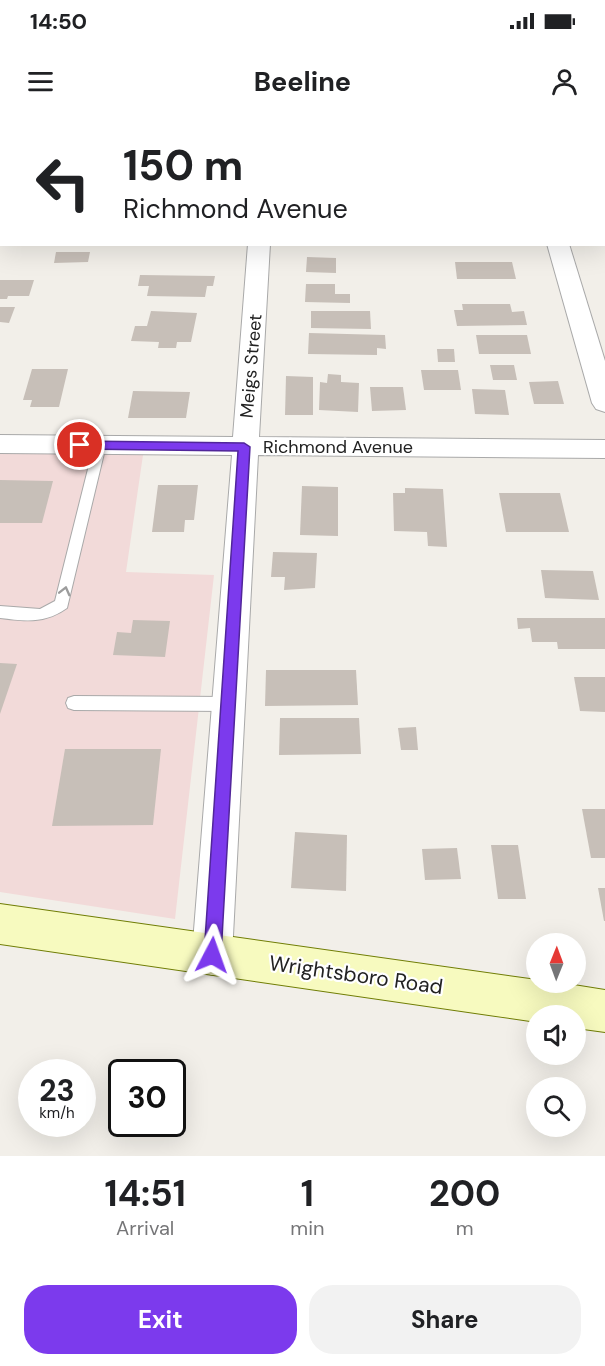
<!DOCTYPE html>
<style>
:root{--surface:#fff;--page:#f2f2f2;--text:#202124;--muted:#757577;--accent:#7c3aed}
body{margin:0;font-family:"DM Sans",sans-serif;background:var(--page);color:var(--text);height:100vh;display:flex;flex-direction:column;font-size:22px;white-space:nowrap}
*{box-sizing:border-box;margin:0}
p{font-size:20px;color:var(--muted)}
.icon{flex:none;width:33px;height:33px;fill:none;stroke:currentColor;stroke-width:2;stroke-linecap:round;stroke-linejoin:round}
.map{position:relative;height:1036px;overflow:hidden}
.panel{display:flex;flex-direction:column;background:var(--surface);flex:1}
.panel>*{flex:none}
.hud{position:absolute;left:0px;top:0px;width:606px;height:126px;box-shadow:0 6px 24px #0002;background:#fff;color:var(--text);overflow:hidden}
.needle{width:39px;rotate:1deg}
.controls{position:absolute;left:526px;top:813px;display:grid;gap:12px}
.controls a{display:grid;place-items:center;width:60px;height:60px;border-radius:50%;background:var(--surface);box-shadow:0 6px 24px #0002;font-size:30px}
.speed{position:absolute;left:18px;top:939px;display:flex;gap:12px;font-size:30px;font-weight:700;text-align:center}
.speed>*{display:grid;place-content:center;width:78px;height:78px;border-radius:50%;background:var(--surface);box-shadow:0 6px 24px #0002;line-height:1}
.speed small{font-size:15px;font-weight:400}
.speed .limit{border:3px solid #111;border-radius:9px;background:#fff;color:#111}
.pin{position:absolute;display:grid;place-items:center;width:51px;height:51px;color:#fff;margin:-26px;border:3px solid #fff;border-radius:50%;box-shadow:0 2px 6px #0007}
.me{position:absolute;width:66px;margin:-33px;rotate:4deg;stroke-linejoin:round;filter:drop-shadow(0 0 4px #0008)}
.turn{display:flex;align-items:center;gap:21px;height:126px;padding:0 24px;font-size:27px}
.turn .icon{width:78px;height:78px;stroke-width:2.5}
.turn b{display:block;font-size:42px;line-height:51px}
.eta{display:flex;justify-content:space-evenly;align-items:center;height:102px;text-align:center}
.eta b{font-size:36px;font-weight:700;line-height:42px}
.action{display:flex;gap:12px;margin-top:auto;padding:12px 24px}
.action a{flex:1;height:69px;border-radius:24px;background:var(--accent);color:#fff;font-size:24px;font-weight:700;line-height:69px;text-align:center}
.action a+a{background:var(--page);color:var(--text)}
.status{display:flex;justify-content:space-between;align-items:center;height:42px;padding:0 30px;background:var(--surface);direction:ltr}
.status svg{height:16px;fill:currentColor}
header{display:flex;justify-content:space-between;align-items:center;height:78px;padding:0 24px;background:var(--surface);font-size:27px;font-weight:700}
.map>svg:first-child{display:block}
.commercial{fill:#f2dad9}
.building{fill:#c7bfb8}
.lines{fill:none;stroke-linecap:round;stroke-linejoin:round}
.lane-casing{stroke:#a9a9a9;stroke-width:2}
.street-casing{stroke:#a9a9a9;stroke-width:2}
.secondary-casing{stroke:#707d05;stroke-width:2}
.lane{fill:#fff;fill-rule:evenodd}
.street{fill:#fff;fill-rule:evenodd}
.secondary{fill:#f7fabf;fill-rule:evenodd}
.oneway{stroke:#9c9c9c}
.route{fill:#7c3aed;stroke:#51269a;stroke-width:1.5}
.labels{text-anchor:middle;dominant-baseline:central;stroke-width:4.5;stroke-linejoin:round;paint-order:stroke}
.street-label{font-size:18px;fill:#222;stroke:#fff}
.near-street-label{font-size:21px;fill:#222;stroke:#fff}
</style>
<div class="status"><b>14:50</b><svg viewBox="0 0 49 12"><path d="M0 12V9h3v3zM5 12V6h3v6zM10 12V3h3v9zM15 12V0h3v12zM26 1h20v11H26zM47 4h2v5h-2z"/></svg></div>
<header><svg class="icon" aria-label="menu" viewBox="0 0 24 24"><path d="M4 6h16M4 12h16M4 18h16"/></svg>Beeline<svg class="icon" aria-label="person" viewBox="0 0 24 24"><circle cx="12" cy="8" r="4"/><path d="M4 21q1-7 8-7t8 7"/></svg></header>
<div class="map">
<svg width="605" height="1036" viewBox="0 0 605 1036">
<rect width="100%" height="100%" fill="#f2efe9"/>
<path class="commercial" d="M 0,332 L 143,335 L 126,452 L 214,455 L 175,799 L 0,772 Z"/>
<g class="building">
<path d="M 56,132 L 90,132 L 88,142 L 54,143 Z"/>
<path d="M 307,137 L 336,138 L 336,153 L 306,152 Z"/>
<path d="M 455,142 L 512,142 L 516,159 L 457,159 Z"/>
<path d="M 140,155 L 215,156 L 213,166 L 207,166 L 205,177 L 147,176 L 149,166 L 138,166 Z"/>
<path d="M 0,160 L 34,160 L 29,176 L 8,176 L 7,179 L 0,179 Z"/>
<path d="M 306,164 L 335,164 L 335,174 L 350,174 L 350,183 L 305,182 Z"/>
<path d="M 462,184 L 510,184 L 512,192 L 524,191 L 527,205 L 457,206 L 454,190 L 463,190 Z"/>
<path d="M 0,187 L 15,187 L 9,203 L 0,202 Z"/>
<path d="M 151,191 L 197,193 L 191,222 L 177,222 L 176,228 L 158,228 L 159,222 L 131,221 L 135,206 L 147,206 Z"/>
<path d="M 311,191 L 370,191 L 371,209 L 311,208 Z"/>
<path d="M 309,213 L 385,215 L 386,229 L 377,228 L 377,235 L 308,234 Z"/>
<path d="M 476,215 L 527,215 L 531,234 L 479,234 Z"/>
<path d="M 437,229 L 454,229 L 455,242 L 438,242 Z"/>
<path d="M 490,245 L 514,245 L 517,260 L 493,260 Z"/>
<path d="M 32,249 L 68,249 L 59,287 L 30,287 L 32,280 L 23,280 Z"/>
<path d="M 421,250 L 458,250 L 461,270 L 424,270 Z"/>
<path d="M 328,254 L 341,255 L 341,262 L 359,263 L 358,292 L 319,290 L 320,262 L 327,263 Z"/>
<path d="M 286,256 L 313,257 L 313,295 L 285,295 Z"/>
<path d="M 558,261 L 564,284 L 534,284 L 529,262 Z"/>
<path d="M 370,267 L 403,267 L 406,290 L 372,291 Z"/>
<path d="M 472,269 L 505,270 L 509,295 L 475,294 Z"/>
<path d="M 133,271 L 190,272 L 186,298 L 128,298 Z"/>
<path d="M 0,360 L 53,361 L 42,403 L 0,403 Z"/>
<path d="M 158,365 L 198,365 L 194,400 L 185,400 L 184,412 L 152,412 Z"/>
<path d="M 302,366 L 338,367 L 338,416 L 300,415 Z"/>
<path d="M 405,368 L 443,369 L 447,427 L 428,426 L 427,412 L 394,411 L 393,373 L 405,373 Z"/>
<path d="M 499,373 L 560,373 L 569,412 L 506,412 Z"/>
<path d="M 273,432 L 317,433 L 315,468 L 284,470 L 285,457 L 271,457 Z"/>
<path d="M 541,450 L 593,451 L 599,480 L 545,478 Z"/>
<path d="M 517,498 L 605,498 L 605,529 L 558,529 L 557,522 L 532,522 L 530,508 L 518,509 Z"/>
<path d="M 133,500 L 170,501 L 165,537 L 113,535 L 117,512 L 131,513 Z"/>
<path d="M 0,543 L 17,544 L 0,594 Z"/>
<path d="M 266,550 L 356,550 L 358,585 L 265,586 Z"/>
<path d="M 574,557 L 605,557 L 605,592 L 580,591 Z"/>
<path d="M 280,598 L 359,598 L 361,634 L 279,635 Z"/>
<path d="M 416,607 L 418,630 L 401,630 L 398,608 Z"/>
<path d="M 65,629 L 161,629 L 153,705 L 52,706 Z"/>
<path d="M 582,689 L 605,689 L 605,738 L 591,738 Z"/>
<path d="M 295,712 L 347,715 L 346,771 L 291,768 Z"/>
<path d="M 491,725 L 518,725 L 526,779 L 498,779 Z"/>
<path d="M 457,728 L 461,759 L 425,760 L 422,729 Z"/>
<path d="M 598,768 L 605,768 L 605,801 L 604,801 Z"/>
</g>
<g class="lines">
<g class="lane-casing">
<g id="lane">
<rect x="0" y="84" width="2" height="6"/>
<path d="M 100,321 L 106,325 L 67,488 C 45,504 25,501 0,498 L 0,486 L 40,489 L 55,481 L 94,325 Z"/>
<path d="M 74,576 L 228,577 L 234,579 L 236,584 L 234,589 L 228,591 L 74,590 L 68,588 L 66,583 L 68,578 Z"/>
</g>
</g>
<g class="street-casing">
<g id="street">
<path d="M 254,0 L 272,0 L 253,2 Z"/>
<path d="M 419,0 L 443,0 L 444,2 L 420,2 Z"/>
<path d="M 552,0 L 570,0 L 551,2 Z"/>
<path d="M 248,124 L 270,124 L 259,317 L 605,320 L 605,338 L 258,335 L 232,835 L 226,849 L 212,855 L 198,849 L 192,835 L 232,335 L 0,333 L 0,315 L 233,317 Z"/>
<path d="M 547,124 L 569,124 L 605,241 L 605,292 L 596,289 L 592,283 Z"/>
</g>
</g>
<g class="secondary-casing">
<g id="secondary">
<path d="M 49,0 L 93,0 L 94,2 L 50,2 Z"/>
<path d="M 0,16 L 2,16 L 0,32 Z"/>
<rect x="604" y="30" width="1" height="12"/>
<path d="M 0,784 L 537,860 L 537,862 L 555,862 L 605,870 L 605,912 L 576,908 L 576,896 L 537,896 L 537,902 L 0,824 Z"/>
</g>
</g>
<use href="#lane" class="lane"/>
<use href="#street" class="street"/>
<use href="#secondary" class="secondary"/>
</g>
<defs><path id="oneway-chevron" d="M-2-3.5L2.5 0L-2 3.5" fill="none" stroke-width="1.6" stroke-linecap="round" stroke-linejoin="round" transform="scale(1.5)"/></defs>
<use class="oneway" href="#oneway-chevron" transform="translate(65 471) rotate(-76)"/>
<path class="route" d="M 80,321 L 244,323 L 250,327 L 221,835 L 218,841 L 212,843 L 206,841 L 204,835 L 238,331 L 80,329 L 74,325 Z"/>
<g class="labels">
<g class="street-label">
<text transform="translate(251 246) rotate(-85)">Meigs Street</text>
<text x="338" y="327">Richmond Avenue</text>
</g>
<g class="near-street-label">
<text transform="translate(356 855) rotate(8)">Wrightsboro Road</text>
</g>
</g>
</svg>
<div class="controls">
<a><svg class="needle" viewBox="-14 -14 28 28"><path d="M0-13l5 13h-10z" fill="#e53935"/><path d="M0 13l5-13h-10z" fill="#757577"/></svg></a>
<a><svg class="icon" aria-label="sound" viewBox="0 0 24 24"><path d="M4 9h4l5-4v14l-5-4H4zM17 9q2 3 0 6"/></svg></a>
<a><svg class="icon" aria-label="search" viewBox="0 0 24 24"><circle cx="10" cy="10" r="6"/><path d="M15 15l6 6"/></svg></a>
</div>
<div class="speed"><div>23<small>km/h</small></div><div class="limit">30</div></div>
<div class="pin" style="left:80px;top:325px;background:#d93025"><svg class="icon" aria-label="arrive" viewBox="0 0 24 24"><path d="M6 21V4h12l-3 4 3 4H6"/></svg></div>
<svg class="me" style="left:212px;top:835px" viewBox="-20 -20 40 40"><path d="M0-17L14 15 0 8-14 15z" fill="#7c3aed" stroke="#fff" stroke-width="4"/></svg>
<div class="hud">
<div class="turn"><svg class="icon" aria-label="left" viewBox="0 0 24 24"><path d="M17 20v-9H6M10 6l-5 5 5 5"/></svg><div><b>150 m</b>Richmond Avenue</div></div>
</div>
</div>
<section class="panel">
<div class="eta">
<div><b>14:51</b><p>Arrival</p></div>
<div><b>1</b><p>min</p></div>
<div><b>200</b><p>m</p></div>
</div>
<div class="action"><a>Exit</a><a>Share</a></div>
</section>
